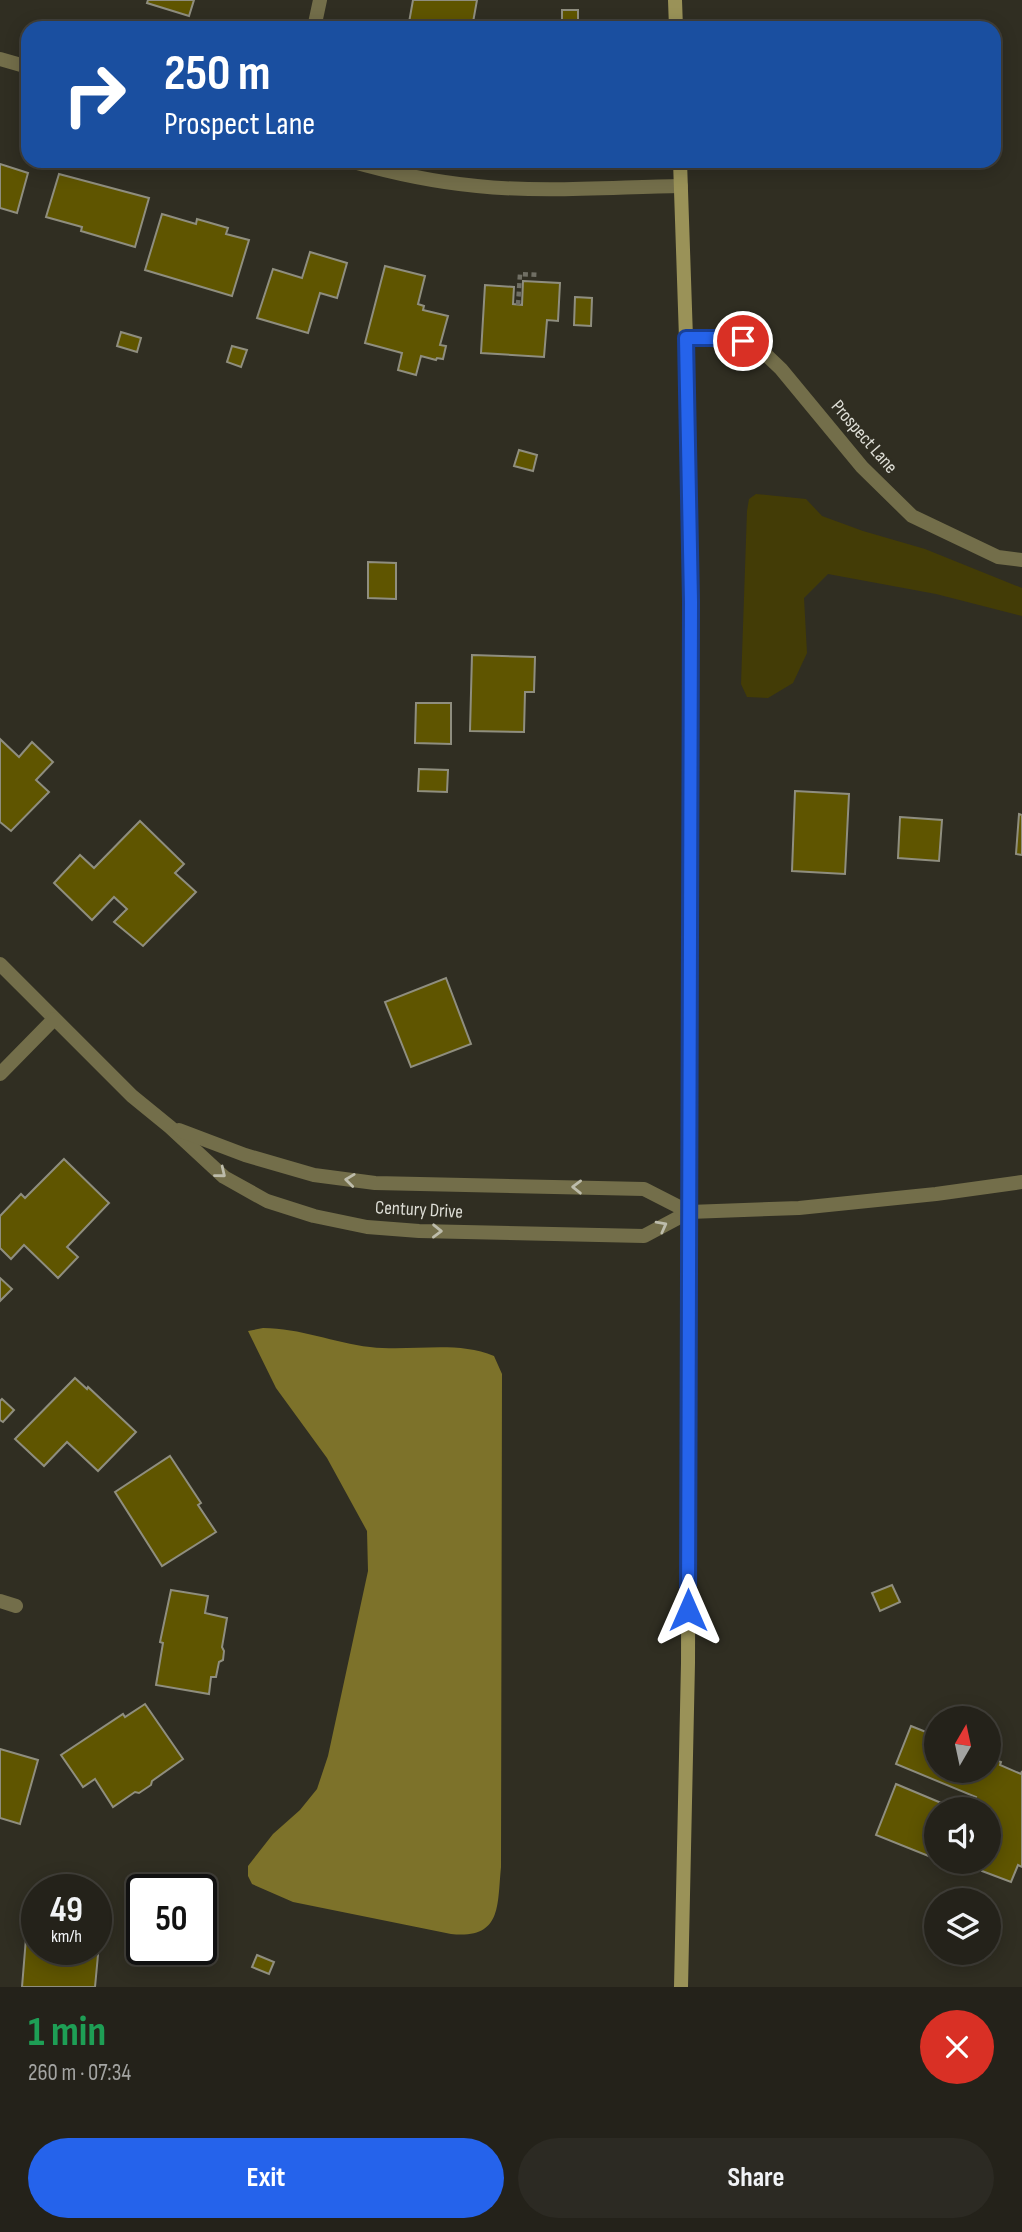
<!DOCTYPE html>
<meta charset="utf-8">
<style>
:root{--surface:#24221a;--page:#2c2a23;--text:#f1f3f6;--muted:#a3a4a2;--line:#413f39;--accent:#2563eb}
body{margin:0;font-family:"Sofia Sans Condensed",sans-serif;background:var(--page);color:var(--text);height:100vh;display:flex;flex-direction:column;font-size:26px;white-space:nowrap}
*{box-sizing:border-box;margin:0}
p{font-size:23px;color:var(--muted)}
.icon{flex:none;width:38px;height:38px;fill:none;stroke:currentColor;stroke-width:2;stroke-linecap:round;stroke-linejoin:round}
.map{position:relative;height:1987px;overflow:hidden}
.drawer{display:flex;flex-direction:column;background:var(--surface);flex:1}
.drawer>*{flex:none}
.banner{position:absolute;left:21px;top:21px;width:980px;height:147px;border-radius:21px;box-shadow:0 4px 18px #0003,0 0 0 2px var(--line);background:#1a4fa0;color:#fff;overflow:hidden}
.needle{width:46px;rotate:9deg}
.buttons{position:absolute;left:924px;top:1706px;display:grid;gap:14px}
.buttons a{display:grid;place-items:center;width:77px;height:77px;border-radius:50%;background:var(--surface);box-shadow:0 4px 18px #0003,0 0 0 2px var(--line);font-size:35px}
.speed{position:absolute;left:21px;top:1874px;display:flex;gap:14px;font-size:35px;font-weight:700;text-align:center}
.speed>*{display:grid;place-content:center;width:91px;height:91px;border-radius:50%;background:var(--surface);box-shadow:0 4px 18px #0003,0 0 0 2px var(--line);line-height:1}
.speed small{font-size:18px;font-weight:400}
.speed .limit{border:4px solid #111;border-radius:10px;background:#fff;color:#111}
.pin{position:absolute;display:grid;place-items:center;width:60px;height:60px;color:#fff;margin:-30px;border:4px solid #fff;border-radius:50%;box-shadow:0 2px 7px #0007}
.me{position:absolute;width:77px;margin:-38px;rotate:0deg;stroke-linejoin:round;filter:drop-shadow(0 0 5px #0008)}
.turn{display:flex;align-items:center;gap:24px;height:147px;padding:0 28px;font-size:32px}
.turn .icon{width:91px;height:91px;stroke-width:2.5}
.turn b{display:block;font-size:49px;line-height:60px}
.round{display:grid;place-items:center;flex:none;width:74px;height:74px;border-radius:37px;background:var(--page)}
.overview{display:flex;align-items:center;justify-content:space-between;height:119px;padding:0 28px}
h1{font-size:42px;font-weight:700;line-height:52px;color:#1e9e55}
.cta{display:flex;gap:14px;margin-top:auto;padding:14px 28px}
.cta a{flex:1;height:80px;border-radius:42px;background:var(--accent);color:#fff;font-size:28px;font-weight:700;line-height:80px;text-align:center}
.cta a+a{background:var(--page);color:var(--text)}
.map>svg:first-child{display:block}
.green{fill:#433c06}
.water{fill:#7d722a}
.building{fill:#5f5500;stroke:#8f8e7f;stroke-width:2}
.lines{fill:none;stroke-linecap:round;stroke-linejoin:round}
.path{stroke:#706f64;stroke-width:4.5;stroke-dasharray:5 3.5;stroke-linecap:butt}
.street{stroke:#736e4a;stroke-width:14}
.secondary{stroke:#9a9258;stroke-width:14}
.oneway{stroke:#bdbcab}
.route-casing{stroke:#184099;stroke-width:18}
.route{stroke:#2563eb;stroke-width:12}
.labels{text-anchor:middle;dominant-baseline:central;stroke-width:5;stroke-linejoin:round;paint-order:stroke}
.street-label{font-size:19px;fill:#ddddd5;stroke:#302e22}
</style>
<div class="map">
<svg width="1022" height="1987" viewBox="0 0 1022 1987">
<rect width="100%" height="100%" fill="#302e22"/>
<path class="green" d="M 756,494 L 806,499 L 822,516 L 863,531 L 925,549 L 1022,588 L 1022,616 L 936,594 L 828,574 L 804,598 L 807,653 L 793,683 L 768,698 L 747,697 L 741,684 L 747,511 L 749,499 Z"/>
<path class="water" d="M 263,1328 C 300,1328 334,1343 370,1347 C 412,1352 455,1340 494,1356 L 502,1374 L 501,1867 C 497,1907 502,1939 451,1934 L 293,1902 L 252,1884 L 248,1876 L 248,1866 L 273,1834 L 300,1810 L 317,1789 L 328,1756 L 368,1571 L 367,1531 L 327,1458 L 276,1388 L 248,1331 Z"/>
<g class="building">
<path d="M 148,0 L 194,0 L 189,16 L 147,3 Z"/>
<path d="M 413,0 L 477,0 L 472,28 L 408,28 Z"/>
<rect x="562" y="10" width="16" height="18"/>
<path d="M 0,164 L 28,173 L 17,213 L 0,208 Z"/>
<path d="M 59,174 L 149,198 L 135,247 L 81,231 L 82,227 L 46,217 Z"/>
<path d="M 162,214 L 196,224 L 197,219 L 228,228 L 226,234 L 249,240 L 232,296 L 145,270 Z"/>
<path d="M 310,252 L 347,263 L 337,298 L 320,293 L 308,333 L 257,318 L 273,269 L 302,278 Z"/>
<path d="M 385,266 L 425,276 L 418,304 L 424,306 L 423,310 L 448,316 L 440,345 L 446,346 L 443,359 L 437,358 L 436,360 L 421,356 L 416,375 L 398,370 L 402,353 L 365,343 Z"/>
<path d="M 523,281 L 560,283 L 558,321 L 547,320 L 544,357 L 481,353 L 485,285 L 514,287 L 513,304 L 522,305 Z"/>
<path d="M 575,297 L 592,298 L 591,326 L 574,325 Z"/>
<path d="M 121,332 L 141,338 L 137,352 L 117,346 Z"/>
<path d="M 232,346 L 247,350 L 241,367 L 227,362 Z"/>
<path d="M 519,450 L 537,455 L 533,471 L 514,466 Z"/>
<path d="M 368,562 L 396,563 L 396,599 L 368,598 Z"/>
<path d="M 472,655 L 535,657 L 534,692 L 525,692 L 524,732 L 470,731 Z"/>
<path d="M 416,703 L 451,703 L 451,744 L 415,743 Z"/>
<path d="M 0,739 L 19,757 L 32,742 L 53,762 L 36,780 L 49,792 L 11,831 L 0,822 Z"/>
<path d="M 419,769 L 448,770 L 447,792 L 418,791 Z"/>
<path d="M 795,791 L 849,794 L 845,874 L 792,871 Z"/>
<path d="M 1019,814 L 1022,815 L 1022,855 L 1016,854 Z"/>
<path d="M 900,817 L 942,820 L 939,861 L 898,858 Z"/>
<path d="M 140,821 L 184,864 L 175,873 L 196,892 L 143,946 L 114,922 L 127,909 L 114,897 L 92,920 L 54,883 L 80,855 L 94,868 Z"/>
<path d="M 446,978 L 471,1044 L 411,1067 L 385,1002 Z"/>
<path d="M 64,1159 L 109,1203 L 67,1247 L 78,1257 L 58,1278 L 24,1245 L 11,1259 L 0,1248 L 0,1216 L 21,1194 L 25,1198 Z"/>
<path d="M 0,1278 L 12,1289 L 0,1301 Z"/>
<path d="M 75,1378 L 87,1389 L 88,1387 L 136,1432 L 98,1471 L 67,1442 L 44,1466 L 15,1439 Z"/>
<path d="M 2,1399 L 14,1410 L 3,1422 L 0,1420 L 0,1401 Z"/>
<path d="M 170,1456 L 201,1503 L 198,1505 L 216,1532 L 162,1566 L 115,1492 Z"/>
<path d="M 892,1585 L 900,1602 L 880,1611 L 872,1593 Z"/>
<path d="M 171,1590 L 208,1596 L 205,1613 L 227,1618 L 222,1647 L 224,1651 L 223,1660 L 219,1662 L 216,1677 L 211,1677 L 209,1694 L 156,1685 L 163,1643 L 160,1642 Z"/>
<path d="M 145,1704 L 183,1759 L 152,1781 L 151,1785 L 139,1793 L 135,1792 L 113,1807 L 95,1779 L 83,1787 L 61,1755 L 123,1714 L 125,1717 Z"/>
<path d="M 911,1726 L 936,1736 L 936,1771 L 989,1771 L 989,1757 L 1001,1762 L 1000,1765 L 1021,1774 L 1022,1771 L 1022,1867 L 1018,1865 L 1011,1882 L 982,1871 L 982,1868 L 970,1863 L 966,1871 L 944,1862 L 989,1862 L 989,1810 L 970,1810 L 976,1797 L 896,1764 Z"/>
<path d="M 0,1749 L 38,1760 L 20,1824 L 0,1818 Z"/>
<path d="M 896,1784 L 958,1810 L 936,1810 L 936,1859 L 876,1835 Z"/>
<path d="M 26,1938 L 37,1939 L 37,1950 L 96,1950 L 96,1944 L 99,1944 L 95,1987 L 22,1987 Z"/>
<path d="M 257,1955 L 274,1962 L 269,1974 L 252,1967 Z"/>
</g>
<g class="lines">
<path class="path" d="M 518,305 L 520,274 L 539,275"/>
<g class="street">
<path d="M 314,28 L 320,0"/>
<path d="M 0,59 L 28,67"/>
<path d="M 350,161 C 392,173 434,182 477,186 C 544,193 614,187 681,186"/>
<path d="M 686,338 L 724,338 L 742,341 L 759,348 L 781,369 L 862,467 L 912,516 L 998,557 L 1022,560"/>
<path d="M 0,964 L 132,1096 L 170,1127 L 224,1177 L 267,1201 L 314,1216 L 367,1227 L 419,1231 L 644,1236 L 689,1212 L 799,1208 L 936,1194 L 1022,1182"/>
<path d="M 0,1074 L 54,1019"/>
<path d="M 179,1130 L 245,1155 L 314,1175 L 375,1183 L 644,1189 L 689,1212"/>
<path d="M 0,1601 L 16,1606"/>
</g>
<g class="secondary">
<path d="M 675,0 L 676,28"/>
<path d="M 680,161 L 686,338 L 691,602 L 688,1663 L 681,1987"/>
</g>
</g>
<defs><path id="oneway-chevron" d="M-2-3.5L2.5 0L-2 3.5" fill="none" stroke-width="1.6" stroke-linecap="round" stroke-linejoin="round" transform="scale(1.75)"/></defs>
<g class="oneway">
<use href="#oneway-chevron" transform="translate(221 1173) rotate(39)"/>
<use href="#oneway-chevron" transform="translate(350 1180) rotate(-173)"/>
<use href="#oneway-chevron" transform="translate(577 1187) rotate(-179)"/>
<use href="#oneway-chevron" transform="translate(662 1226) rotate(-28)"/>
<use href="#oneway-chevron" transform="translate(437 1231) rotate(1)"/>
</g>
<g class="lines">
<g class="route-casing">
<path id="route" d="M 688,1610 L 691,602 L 686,338 L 724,338 L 743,341"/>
</g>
<use href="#route" class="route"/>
</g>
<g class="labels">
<g class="street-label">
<text transform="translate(864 437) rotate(49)">Prospect Lane</text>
<text transform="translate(419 1210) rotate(3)">Century Drive</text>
</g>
</g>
</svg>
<div class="buttons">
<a><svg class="needle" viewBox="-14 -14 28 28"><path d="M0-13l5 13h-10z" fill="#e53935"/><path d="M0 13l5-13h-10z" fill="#a3a4a2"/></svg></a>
<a><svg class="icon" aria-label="sound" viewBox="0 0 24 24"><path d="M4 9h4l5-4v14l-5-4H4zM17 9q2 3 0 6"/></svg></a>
<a><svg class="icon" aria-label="layers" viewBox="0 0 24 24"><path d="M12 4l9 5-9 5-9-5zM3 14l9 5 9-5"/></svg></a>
</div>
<div class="speed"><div>49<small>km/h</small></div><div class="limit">50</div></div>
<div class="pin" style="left:743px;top:341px;background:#d93025"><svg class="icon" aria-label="arrive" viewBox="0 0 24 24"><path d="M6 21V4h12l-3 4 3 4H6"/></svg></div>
<svg class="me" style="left:688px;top:1610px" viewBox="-20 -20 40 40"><path d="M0-17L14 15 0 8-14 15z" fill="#2563eb" stroke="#fff" stroke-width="4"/></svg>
<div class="banner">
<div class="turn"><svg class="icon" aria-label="right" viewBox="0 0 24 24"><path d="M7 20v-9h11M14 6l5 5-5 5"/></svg><div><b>250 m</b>Prospect Lane</div></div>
</div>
</div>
<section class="drawer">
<div class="overview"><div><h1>1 min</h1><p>260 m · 07:34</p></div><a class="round" style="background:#d93025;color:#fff"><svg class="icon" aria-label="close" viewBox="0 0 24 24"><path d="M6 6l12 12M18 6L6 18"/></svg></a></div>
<div class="cta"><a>Exit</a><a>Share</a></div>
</section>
